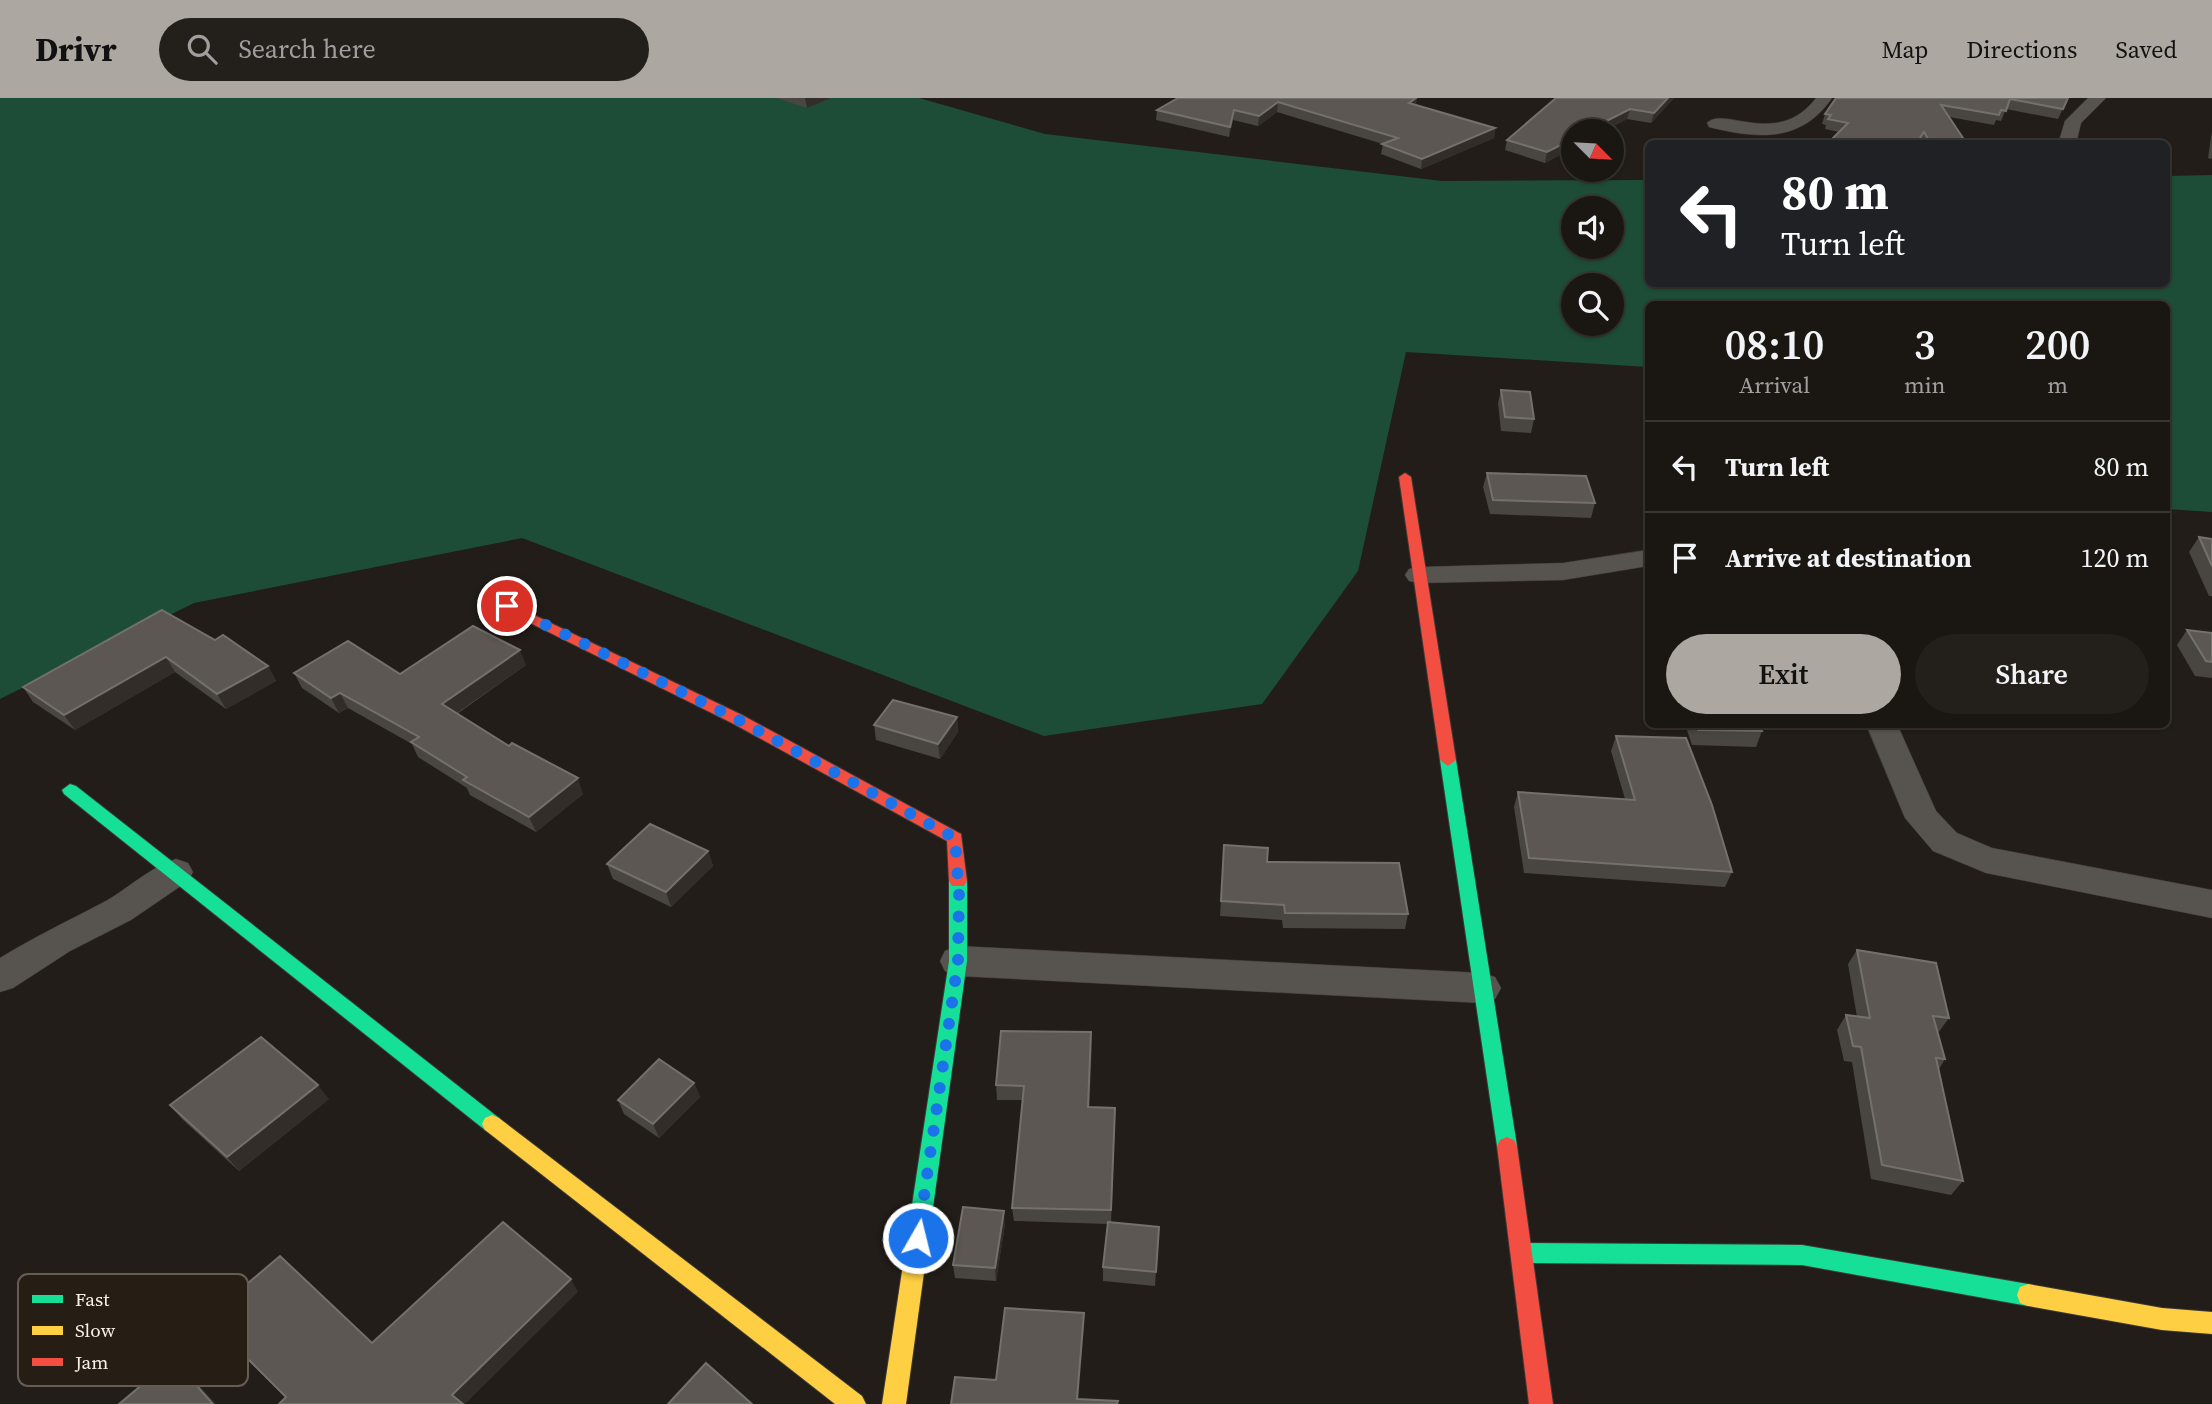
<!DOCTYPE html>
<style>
:root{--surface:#1a1612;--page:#231f1b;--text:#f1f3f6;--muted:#9f9f9f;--line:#383532;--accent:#aca7a0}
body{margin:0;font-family:"Source Serif 4",serif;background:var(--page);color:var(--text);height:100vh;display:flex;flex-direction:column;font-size:26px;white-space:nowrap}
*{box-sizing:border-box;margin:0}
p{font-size:23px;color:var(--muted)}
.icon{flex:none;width:38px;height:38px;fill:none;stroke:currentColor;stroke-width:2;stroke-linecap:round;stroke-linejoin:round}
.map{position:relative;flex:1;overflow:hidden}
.sheet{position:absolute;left:1645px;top:203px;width:525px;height:427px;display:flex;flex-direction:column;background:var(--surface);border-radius:10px;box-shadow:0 2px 5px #0004,0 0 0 2px var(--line)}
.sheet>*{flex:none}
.hud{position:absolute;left:1645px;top:42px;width:525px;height:147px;border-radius:10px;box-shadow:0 2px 5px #0004,0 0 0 2px var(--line);background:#202124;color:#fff;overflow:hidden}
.needle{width:46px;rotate:114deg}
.fabs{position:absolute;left:1561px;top:21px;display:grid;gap:14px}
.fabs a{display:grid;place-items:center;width:63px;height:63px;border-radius:50%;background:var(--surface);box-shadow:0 2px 5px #0004,0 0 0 2px var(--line);font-size:35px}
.pin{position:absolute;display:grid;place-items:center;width:60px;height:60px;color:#fff;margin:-30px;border:4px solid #fff;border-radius:50%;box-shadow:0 2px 7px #0007}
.me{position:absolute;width:77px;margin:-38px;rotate:8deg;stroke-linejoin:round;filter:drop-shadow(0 0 5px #0008)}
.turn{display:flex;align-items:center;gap:24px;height:147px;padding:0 21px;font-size:32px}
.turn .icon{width:91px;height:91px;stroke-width:2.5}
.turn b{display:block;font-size:49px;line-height:60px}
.eta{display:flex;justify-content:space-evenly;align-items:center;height:119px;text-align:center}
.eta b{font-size:42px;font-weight:600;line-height:49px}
.action{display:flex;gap:14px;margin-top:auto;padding:14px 21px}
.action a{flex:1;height:80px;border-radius:42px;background:var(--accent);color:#111;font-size:28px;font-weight:600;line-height:80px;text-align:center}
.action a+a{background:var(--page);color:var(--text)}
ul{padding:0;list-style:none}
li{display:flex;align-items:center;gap:21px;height:91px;padding:0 21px;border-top:2px solid var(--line)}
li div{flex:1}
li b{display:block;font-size:26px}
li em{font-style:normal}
header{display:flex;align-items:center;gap:42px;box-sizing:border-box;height:98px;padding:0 35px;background:var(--accent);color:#111}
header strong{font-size:33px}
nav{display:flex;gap:38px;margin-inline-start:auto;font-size:24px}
.search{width:490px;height:63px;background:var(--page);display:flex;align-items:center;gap:18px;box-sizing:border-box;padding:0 24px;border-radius:38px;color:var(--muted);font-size:26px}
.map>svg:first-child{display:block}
.green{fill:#1d4d37;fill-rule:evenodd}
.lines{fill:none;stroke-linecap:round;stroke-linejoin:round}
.street-casing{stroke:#3e3936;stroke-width:1}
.fast-casing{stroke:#3e3936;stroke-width:2}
.slow-casing{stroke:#3e3936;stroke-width:2}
.jam-casing{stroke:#3e3936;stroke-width:2}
.street{fill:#57534e;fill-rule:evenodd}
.fast{fill:#16e098;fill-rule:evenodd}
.slow{fill:#ffcf43;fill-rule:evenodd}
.jam{fill:#f24e42;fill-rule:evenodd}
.wall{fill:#494541}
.shaded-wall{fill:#322d29}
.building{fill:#5c5753;stroke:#74706b;stroke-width:2}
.route{stroke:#1a73e8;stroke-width:12;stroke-dasharray:0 21.6}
.key{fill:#261e14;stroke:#655d54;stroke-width:2}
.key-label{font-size:19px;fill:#f7f1ea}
</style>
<header>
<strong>Drivr</strong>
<div class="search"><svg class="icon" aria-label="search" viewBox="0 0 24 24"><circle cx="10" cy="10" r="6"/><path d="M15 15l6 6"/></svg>Search here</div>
<nav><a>Map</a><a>Directions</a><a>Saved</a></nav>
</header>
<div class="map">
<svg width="2212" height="1306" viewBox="0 0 2212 1306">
<rect width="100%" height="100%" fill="#221d18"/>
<path class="green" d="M 0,0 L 919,0 L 1045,36 L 1442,83 L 1648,82 L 1648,186 L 2166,186 L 2167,78 L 2212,77 L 2212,414 L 2167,411 L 2166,206 L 1648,206 L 1648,269 L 1406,254 L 1358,473 L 1262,606 L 1044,638 L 522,440 L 194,505 L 0,601 ZM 1573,110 L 1612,110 L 1612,149 L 1573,149 ZM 1573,187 L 1612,187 L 1612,226 L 1573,226 Z"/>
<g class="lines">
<g class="street-casing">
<g id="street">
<path d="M 1816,0 L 1832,0 C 1801,45 1758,41 1709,29 L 1707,25 C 1723,7 1778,51 1816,0 Z"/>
<path d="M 2088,0 L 2106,0 L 2081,25 L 2076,46 L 2058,46 L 2065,23 Z"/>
<path d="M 1648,452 L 1648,468 L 1563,482 L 1419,485 L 1409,483 L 1405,477 L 1409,471 L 1419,469 L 1563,465 Z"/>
<path d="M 1866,626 L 1897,626 L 1936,713 L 1957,735 L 1992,750 L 2212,792 L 2212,820 L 1986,775 L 1933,753 L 1905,720 Z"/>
<path d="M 176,761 L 188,765 L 193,774 L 188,783 L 131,822 L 70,853 L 13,890 L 0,894 L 0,860 C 34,839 70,822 106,803 C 129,790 150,769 176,761 Z"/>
<path d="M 958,848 L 1482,875 L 1495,879 L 1501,890 L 1495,901 L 1482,905 L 958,878 L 945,873 L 940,863 L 945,853 Z"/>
</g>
</g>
<g class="fast-casing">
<g id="fast">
<path d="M 1448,656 L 1456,662 L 1517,1048 L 1514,1054 L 1507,1057 L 1500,1054 L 1497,1048 L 1440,662 Z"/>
<path d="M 70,686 L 76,688 L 499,1020 L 502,1026 L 499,1032 L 492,1035 L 485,1032 L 64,696 L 62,692 Z"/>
<path d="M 958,776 L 964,778 L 967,783 L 967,863 L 926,1160 L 923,1167 L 915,1170 L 907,1167 L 904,1160 L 949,863 L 949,783 L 952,778 Z"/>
<path d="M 1523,1145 L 1802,1147 L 2028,1186 L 2036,1189 L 2039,1197 L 2036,1205 L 2028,1208 L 1802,1167 L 1523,1165 L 1515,1162 L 1512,1155 L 1515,1148 Z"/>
</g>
</g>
<g class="slow-casing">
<g id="slow">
<path d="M 492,1017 L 499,1020 L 862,1298 L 866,1306 L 835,1306 L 485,1032 L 482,1026 L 485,1020 Z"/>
<path d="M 915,1150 L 923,1153 L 926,1160 L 906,1306 L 882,1306 L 904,1160 L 907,1153 Z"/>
<path d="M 2028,1186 L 2162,1210 L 2212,1214 L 2212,1236 L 2162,1232 L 2028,1208 L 2020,1205 L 2017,1197 L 2020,1189 Z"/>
</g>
</g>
<g class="jam-casing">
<g id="jam">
<path d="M 1405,375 L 1411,379 L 1456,662 L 1448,668 L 1440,662 L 1399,379 Z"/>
<path d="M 507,504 L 742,617 L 961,736 L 967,783 L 964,788 L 952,788 L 949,783 L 947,743 L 732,625 L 502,511 L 500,508 Z"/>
<path d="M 1507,1039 L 1514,1042 L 1517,1048 L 1553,1306 L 1529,1306 L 1497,1048 L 1500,1042 Z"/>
</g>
</g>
<use href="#street" class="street"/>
<use href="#fast" class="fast"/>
<use href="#slow" class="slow"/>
<use href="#jam" class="jam"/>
</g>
<g class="wall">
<path d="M 776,0 L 831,0 L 807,10 Z"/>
<path d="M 1178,0 L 1416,7 L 1495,30 L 1494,40 L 1421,71 L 1381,56 L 1383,46 L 1277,14 L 1258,28 L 1233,22 L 1229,39 L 1156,22 L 1157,12 Z"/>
<path d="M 1556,0 L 1674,0 L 1651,25 L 1627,21 L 1604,33 L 1573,33 L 1573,50 L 1545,65 L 1505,52 L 1507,42 Z"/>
<path d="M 1836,0 L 2068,0 L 2058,21 L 2006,11 L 2001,23 L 1996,22 L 1994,27 L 1949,19 L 1967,46 L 1921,46 L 1920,44 L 1919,46 L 1830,46 L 1839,34 L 1825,31 L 1826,27 L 1822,26 L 1825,16 Z"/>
<path d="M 2212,33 L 2212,61 L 2208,60 Z"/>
<path d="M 1501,292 L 1534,321 L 1531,335 L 1501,333 L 1498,305 Z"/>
<path d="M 1487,375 L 1595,405 L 1591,420 L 1490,416 L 1483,389 Z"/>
<path d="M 2199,439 L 2212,441 L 2212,498 L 2209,498 L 2189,454 Z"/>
<path d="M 2187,532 L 2212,535 L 2212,580 L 2195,578 L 2177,547 Z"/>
<path d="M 215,542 L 268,568 L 276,583 L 226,611 L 175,574 L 75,632 L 33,604 L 23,589 Z"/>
<path d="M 526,567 L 457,616 L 583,696 L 536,734 L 470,697 L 467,690 L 418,659 L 412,646 L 348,610 L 339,615 L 302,590 L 294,575 L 400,576 Z"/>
<path d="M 957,619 L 958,634 L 940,661 L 876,642 L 874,627 Z"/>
<path d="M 1685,626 L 1759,626 L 1762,633 L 1756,649 L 1692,647 Z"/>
<path d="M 1616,638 L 1732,774 L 1725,789 L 1524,775 L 1514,709 L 1518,694 L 1625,701 L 1611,653 Z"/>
<path d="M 1224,747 L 1408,816 L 1405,831 L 1283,830 L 1282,822 L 1220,818 Z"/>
<path d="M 708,753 L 713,768 L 671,809 L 613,781 L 607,766 Z"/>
<path d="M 1857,852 L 1949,920 L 1938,935 L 1945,961 L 1939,971 L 1963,1083 L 1951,1097 L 1871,1081 L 1852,964 L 1844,963 L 1837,932 L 1846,917 L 1857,919 L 1848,866 Z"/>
<path d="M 1091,934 L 1089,1009 L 1115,1024 L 1111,1125 L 1159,1129 L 1155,1188 L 1103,1183 L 1103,1169 L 1108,1126 L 1014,1123 L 1012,1110 L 1023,1002 L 997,1002 L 996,987 Z"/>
<path d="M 694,985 L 700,999 L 659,1040 L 624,1016 L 618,1002 Z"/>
<path d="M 329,1001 L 239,1073 L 182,1021 L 170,1007 Z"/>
<path d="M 1005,1126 L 996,1183 L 955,1180 L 953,1167 Z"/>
</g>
<g class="shaded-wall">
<path d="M 805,0 L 831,0 L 807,10 Z"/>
<path d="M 1417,0 L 1416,10 L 1409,5 Z"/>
<path d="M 1668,0 L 1674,0 L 1651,25 L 1654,15 Z"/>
<path d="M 1278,4 L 1277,14 L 1258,28 L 1259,18 Z"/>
<path d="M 1630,11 L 1627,21 L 1604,33 L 1587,33 Z"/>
<path d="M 1234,12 L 1233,22 L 1229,39 L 1230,29 Z"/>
<path d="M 1495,30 L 1494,40 L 1421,71 L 1422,61 Z"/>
<path d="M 1573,41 L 1573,50 L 1545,65 L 1547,54 Z"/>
<path d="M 520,552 L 526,567 L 448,621 L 442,606 Z"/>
<path d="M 166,559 L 175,574 L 75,632 L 64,617 Z"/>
<path d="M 268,568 L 276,583 L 226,611 L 217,596 Z"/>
<path d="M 340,595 L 348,610 L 339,615 L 331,600 Z"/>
<path d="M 957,619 L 958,634 L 940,661 L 938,646 Z"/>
<path d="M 578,680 L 583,696 L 536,734 L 529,719 Z"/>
<path d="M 708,753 L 713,768 L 671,809 L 666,794 Z"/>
<path d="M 1091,934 L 1092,949 L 1089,1023 L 1088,1009 Z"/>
<path d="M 694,985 L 700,999 L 659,1040 L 653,1026 Z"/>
<path d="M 318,987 L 329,1001 L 239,1073 L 227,1059 Z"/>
<path d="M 1004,1113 L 1005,1126 L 996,1183 L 995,1170 Z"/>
<path d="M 571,1181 L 578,1194 L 465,1306 L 460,1306 L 452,1297 Z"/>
<path d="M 1084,1215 L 1084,1229 L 1078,1306 L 1077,1301 Z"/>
<path d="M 173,1261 L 187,1274 L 216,1306 L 213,1306 Z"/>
</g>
<g class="building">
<path d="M 1178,0 L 1416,0 L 1409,5 L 1495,30 L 1422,61 L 1382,46 L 1398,40 L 1278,4 L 1259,18 L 1234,12 L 1230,29 L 1157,12 Z"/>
<path d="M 1556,0 L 1668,0 L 1654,15 L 1630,11 L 1587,33 L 1573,33 L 1573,41 L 1547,54 L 1507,42 Z"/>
<path d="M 1836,0 L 2068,0 L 2063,11 L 2010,1 L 2006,13 L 2001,12 L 1999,17 L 1941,7 L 1967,46 L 1931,46 L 1924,34 L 1916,46 L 1843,46 L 1830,43 L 1848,25 L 1828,21 L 1831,17 L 1825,16 Z"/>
<path d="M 2089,42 L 2107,46 L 2087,46 Z"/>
<path d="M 1501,292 L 1530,294 L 1534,321 L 1505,319 Z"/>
<path d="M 1487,375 L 1586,378 L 1595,405 L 1493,402 Z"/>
<path d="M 2199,439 L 2212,441 L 2212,468 Z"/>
<path d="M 162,512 L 215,542 L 223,537 L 268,568 L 217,596 L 166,559 L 64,617 L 23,589 Z"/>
<path d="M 473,528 L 520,552 L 442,606 L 509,648 L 512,645 L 578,680 L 529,719 L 463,682 L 467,679 L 411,644 L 419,639 L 340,595 L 331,600 L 294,575 L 348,543 L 400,576 Z"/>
<path d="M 2187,532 L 2212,535 L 2212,564 L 2206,563 Z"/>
<path d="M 893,602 L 957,619 L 938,646 L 874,627 Z"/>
<path d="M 1696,626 L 1759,626 L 1762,633 L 1698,632 Z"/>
<path d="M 1616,638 L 1686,640 L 1712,707 L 1732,774 L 1529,760 L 1518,694 L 1635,702 Z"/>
<path d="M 650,726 L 708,753 L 666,794 L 607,766 Z"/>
<path d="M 1224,747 L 1268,750 L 1267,764 L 1399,765 L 1408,816 L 1285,815 L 1284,807 L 1221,803 Z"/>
<path d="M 1857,852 L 1936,865 L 1949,920 L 1933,918 L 1945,961 L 1936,960 L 1963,1083 L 1882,1067 L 1861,949 L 1853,948 L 1846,917 L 1870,920 Z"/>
<path d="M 1001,933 L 1091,934 L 1088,1009 L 1115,1010 L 1111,1112 L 1012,1110 L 1024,988 L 996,987 Z"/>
<path d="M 261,939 L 318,987 L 227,1059 L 170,1007 Z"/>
<path d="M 659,961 L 694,985 L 653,1026 L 618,1002 Z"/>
<path d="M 963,1109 L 1004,1113 L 995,1170 L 953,1167 Z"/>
<path d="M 503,1124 L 571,1181 L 452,1297 L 463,1306 L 279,1306 L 286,1299 L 207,1220 L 280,1158 L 372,1245 Z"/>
<path d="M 1108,1124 L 1159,1129 L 1156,1174 L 1103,1169 Z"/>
<path d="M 1005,1210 L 1084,1215 L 1077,1301 L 1118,1303 L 1117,1306 L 951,1306 L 955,1279 L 996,1282 Z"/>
<path d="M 173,1261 L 213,1306 L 119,1306 Z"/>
<path d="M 706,1265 L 752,1306 L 668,1306 Z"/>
</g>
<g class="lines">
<path class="route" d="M 507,508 L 737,621 L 955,740 L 959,797 L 958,863 L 918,1140"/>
</g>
<rect x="18" y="1176" width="230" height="112" rx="10" class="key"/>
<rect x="32" y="1197" width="31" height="8" fill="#16e098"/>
<rect x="32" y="1228" width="31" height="9" fill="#ffcf43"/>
<rect x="32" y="1260" width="31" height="8" fill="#f24e42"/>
<g class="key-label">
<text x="75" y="1208">Fast</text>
<text x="75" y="1239">Slow</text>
<text x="75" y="1271">Jam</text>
</g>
</svg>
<div class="fabs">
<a><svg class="needle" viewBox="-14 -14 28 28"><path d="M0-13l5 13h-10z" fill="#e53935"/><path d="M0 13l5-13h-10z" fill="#9f9f9f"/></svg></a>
<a><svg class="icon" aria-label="sound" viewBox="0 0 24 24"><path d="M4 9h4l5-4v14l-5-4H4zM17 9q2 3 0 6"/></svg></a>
<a><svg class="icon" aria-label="search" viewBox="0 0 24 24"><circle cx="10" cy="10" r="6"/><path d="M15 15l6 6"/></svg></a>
</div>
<div class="pin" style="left:507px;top:508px;background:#d93025"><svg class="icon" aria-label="arrive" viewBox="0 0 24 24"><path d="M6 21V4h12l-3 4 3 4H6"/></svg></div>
<svg class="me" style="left:918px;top:1140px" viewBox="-20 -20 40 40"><circle r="17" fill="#1a73e8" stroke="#fff" stroke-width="3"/><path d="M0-11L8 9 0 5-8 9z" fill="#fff"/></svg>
<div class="hud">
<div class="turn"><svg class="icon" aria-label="left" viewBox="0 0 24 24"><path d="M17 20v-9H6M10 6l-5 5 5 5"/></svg><div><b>80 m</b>Turn left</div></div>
</div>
<section class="sheet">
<div class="eta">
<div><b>08:10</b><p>Arrival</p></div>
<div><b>3</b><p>min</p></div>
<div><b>200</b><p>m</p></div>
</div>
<ul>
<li><svg class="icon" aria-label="left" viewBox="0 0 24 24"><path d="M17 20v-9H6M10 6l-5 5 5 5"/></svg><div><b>Turn left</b></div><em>80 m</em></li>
<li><svg class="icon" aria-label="arrive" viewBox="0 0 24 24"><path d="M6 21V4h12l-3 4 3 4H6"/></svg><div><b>Arrive at destination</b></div><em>120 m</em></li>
</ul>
<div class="action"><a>Exit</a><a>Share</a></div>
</section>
</div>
